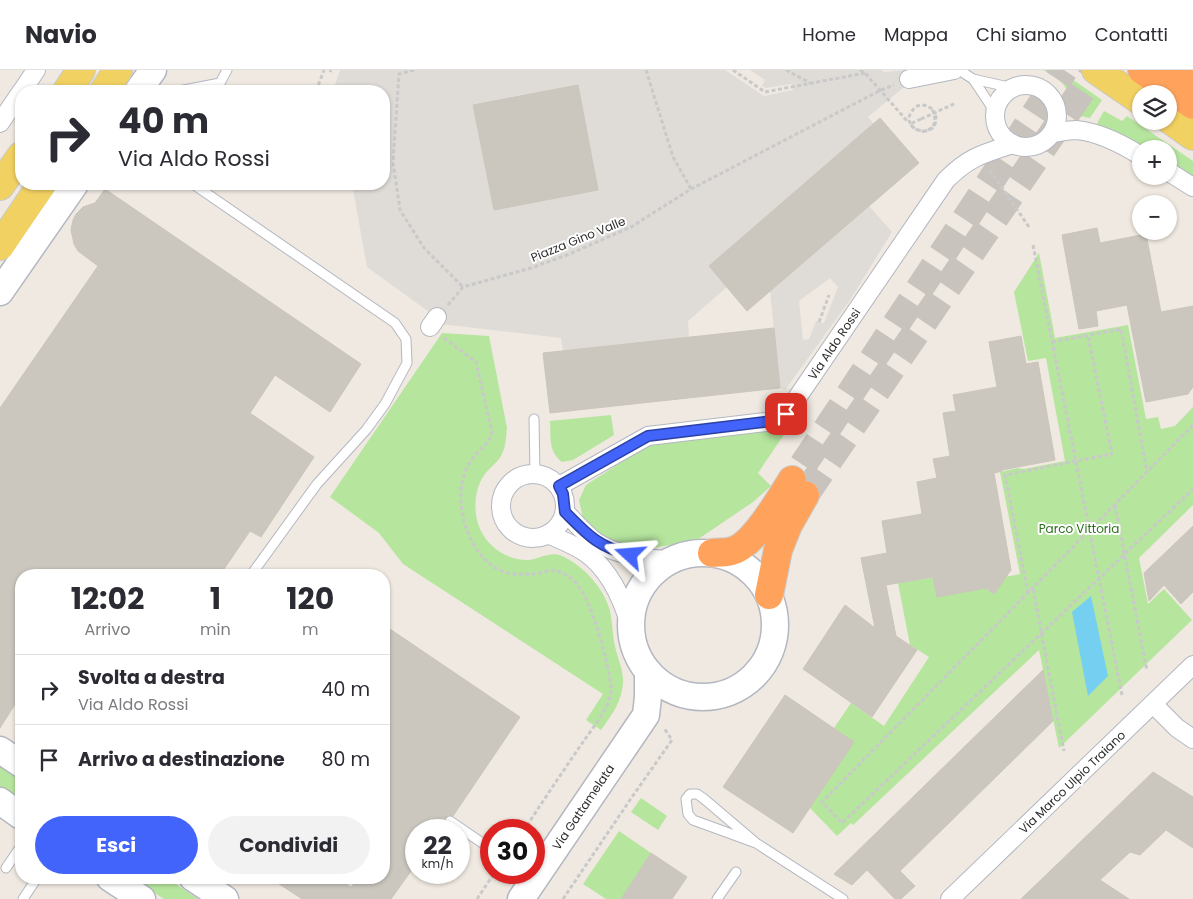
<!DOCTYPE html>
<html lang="it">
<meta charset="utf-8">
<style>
:root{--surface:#fff;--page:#f2f2f3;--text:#2b2b33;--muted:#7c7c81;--line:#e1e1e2;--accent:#4264fb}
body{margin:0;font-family:Poppins,sans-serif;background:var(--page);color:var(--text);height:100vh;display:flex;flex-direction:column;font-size:19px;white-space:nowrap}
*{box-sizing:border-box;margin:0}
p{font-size:16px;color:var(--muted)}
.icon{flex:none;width:28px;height:28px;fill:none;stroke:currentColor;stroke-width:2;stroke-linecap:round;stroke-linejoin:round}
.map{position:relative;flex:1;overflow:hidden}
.side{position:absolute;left:15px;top:499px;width:375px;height:315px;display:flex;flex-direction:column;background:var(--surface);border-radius:20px;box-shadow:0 1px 4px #0004}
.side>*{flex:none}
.hud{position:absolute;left:15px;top:15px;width:375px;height:105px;border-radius:20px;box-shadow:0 1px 4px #0004;background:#fff;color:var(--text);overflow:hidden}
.tools{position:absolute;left:1132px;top:15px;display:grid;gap:10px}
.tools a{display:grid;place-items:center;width:45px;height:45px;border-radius:50%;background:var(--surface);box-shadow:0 1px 4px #0004;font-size:25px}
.speed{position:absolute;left:405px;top:749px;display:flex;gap:10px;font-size:25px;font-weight:700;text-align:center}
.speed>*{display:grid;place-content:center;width:65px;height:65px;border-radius:50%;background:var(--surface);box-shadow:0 1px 4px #0004;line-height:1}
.speed small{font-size:12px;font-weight:400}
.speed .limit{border:8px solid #d22;background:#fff;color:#111}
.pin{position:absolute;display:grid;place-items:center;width:42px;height:42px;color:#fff;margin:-21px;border-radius:10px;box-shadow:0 2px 8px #0006}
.me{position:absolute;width:55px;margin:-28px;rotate:289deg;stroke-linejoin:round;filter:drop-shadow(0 0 4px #0008)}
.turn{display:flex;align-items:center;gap:18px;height:105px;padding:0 20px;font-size:22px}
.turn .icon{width:65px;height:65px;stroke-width:2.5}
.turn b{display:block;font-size:35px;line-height:42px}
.eta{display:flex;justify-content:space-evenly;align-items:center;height:85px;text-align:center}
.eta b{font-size:30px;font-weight:700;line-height:35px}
.button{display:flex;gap:10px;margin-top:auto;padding:10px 20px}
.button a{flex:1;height:58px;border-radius:30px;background:var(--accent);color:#fff;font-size:20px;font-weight:700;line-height:58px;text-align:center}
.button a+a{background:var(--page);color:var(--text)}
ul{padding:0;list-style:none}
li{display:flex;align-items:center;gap:15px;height:70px;padding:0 20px;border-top:1px solid var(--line)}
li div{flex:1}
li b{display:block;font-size:19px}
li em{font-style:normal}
header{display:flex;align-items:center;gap:30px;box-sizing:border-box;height:70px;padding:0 25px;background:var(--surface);border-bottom:1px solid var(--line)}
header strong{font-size:24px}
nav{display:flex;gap:28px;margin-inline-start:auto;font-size:18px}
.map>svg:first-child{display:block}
.green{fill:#b6e59e}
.plaza{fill:#dfdcd8;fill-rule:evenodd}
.water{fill:#75cff0}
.building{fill:#cbc7bf;stroke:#cbc5ba}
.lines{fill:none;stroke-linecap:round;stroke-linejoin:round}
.highway-tunnel{stroke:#c8c4bd;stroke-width:28;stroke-dasharray:28 14;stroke-linecap:butt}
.lane-casing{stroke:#b4b7c1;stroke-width:11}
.street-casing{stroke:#b4b7c1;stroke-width:20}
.secondary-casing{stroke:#b4b7c1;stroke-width:29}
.primary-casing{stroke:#c9c9c9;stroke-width:30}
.highway-casing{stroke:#c9c9c9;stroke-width:30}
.path{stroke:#c9c9c9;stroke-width:3;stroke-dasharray:4 2.5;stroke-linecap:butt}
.lane{stroke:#fff;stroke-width:9}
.street{stroke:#fff;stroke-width:18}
.secondary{stroke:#fff;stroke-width:26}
.primary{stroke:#f2d163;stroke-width:28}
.highway{stroke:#ffa35c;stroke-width:28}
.path-bridge{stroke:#c9c9c9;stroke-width:3;stroke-dasharray:4 2.5;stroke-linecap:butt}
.route-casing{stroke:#2b41a3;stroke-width:12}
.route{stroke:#4264fb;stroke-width:9}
.labels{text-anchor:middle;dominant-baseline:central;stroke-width:4;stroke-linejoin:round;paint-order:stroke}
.street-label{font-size:12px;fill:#2e2e2e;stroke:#fff}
.park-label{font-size:12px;fill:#2c6e1b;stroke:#fff}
</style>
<header>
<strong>Navio</strong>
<nav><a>Home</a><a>Mappa</a><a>Chi siamo</a><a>Contatti</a></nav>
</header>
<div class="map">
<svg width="1193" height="829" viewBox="0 0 1193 829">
<rect width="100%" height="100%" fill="#efe9e1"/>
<g class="green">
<path d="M 1043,0 L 1059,0 L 1102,30 L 1090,48 L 1075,45 C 1073,24 1063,8 1043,0 Z"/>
<path d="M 1104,41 L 1122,51 L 1127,46 L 1193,91 L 1193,106 L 1169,91 L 1169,79 L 1147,79 L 1117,62 L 1095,57 Z"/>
<path d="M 1039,183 L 1055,268 L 1128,255 L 1146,349 L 1158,347 L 1161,359 L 1175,356 L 1193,337 L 1193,435 L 1139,488 L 1148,534 L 1164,519 L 1192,550 L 1059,678 L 1039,580 L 853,755 L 851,753 L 837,766 L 810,738 L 854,672 L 834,658 L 851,633 L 884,656 L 929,587 L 910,575 L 898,513 L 964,503 L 994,524 L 1005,507 L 1020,504 L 1000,402 L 1018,398 L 1024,399 L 1065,391 L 1046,288 L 1028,291 L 1014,222 Z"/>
<path d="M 442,263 L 489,266 L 507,358 C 506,367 506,376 502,384 C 498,393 488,398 483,407 C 474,421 473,443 480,459 C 488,477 508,491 529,490 C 539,489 551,481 562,486 C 582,495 603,517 609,538 C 613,551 612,564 615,576 C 618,591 626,604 622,620 C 619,636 610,647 601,660 L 586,650 L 603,624 L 403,494 L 379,463 L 330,427 Z"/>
<path d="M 800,341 L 758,403 L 771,416 L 753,432 L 694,472 L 657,477 L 623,473 L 603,466 L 583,448 L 579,430 L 586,415 L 648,375 L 663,371 L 745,364 L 778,359 Z"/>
<path d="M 611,345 L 614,365 L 573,390 L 562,392 C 548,381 551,368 550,351 Z"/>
<path d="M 0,694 L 21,709 L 21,732 L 0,718 Z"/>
<path d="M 641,728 L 667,746 L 658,760 L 631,742 Z"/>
<path d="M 619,761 L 651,783 L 621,829 L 606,829 L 583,814 Z"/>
<path d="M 132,808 L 167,808 L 198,829 L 164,829 Z"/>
</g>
<g class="plaza">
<path d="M 340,0 L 725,0 L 764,26 L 793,20 L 792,14 L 766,18 L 762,16 L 765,10 L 750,0 L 881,0 L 884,2 L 906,0 L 909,9 L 908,14 L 868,47 L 874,54 L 709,196 L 727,217 L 688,251 L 689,267 L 563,281 L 561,268 L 440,254 L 440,250 L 367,197 L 352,114 L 384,114 L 384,21 L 333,21 ZM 578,15 L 598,120 L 494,140 L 473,35 Z"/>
<path d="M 869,136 L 892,162 L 850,230 L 785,320 L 780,318 L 770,221 ZM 830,208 L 838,217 L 824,253 L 816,251 L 809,269 L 803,270 L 799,231 Z"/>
</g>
<path class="water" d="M 1091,526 L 1108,606 L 1088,626 L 1072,542 Z"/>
<g class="building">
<path d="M 578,15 L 598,120 L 494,140 L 473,35 Z"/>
<path d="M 880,48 L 919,93 L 747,241 L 709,196 Z"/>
<path d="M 105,119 L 361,294 L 330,342 L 275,305 L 250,343 L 314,387 L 261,467 L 250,461 L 220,505 L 21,505 L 21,625 L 0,658 L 0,338 L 98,196 L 78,181 L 74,174 L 71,160 L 73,150 L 76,144 L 83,137 L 95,133 Z"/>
<path d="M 1097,158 L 1100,173 L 1146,164 L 1161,242 L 1193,236 L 1193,317 L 1188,324 L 1146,332 L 1127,235 L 1096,241 L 1098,256 L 1079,259 L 1062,165 Z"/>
<path d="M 774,258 L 780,318 L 550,343 L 543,283 Z"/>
<path d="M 1021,266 L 1026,294 L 1038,292 L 1055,390 L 1002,400 L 1002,401 L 994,403 L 1011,500 L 994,524 L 986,518 L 937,527 L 933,507 L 886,515 L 896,566 L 917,580 L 872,647 L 803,599 L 845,535 L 875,558 L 861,488 L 887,483 L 882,451 L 922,444 L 917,412 L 937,408 L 933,389 L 950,386 L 943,343 L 956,341 L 953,325 L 997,317 L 989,272 Z"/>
<path d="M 1193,456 L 1193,522 L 1181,534 L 1164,515 L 1149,531 L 1144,503 Z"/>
<path d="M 384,555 L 520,647 L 453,746 L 448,745 L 445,748 L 444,753 L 446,756 L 443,760 L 416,760 L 416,794 L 391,829 L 302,829 L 270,808 L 337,808 L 351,817 L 359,808 L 384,808 Z"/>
<path d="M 1043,600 L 1053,651 L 900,801 L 915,816 L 901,829 L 895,829 L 867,800 L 852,815 L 834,804 Z"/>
<path d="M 785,625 L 854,672 L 793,763 L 723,717 Z"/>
<path d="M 1153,702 L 1193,727 L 1193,778 L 1166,760 L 1140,785 L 1130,782 L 1100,810 L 1129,829 L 1021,829 Z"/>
<path d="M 651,783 L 687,807 L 672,829 L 621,829 Z"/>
</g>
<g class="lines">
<g class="highway-tunnel">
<path d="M 803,395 L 1064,0"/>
<path d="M 805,425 L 1096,0"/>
</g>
<g class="lane-casing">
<g id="lane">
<path d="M 959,0 L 973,9 L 995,42"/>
<path d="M 973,9 L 1013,18"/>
<path d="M 179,21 L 220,13 L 227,0"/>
<path d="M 193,114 L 395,253 L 406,269 L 407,293 L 385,334 L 366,360 L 317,414 L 251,505"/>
<path d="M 534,349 L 535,403"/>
<path d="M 450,751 L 491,779"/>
<path d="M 756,773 L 693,750 L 688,744 L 686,729 L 690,724 L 697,724 L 703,728 L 756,773 L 843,829"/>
<path d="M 6,798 L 21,776"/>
<path d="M 23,829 L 37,808"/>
<path d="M 717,829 L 736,802"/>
</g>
</g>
<g class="street-casing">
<g id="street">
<path d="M 909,9 L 954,0"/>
<circle cx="1026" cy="46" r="31"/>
<path d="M 22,21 L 36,0"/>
<path d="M 0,53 L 21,22"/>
<path d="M 1052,63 C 1060,62 1068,60 1076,60 C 1099,62 1122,74 1141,86"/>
<path d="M 1169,102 L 1193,117"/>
<path d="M 430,257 L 437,247"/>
<circle cx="533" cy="436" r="32"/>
<path d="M 559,416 L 648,366 L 773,351 L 786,344 L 946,110 C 969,87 982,84 1013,74"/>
<path d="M 565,442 C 575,452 585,464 596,472 C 618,486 643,487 668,491"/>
<path d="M 548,464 C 561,470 575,475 586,483 C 610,500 622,528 630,555"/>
<path d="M 1153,634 L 1177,658 L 1193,669"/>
<path d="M 950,829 L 1193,595"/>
</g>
</g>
<g class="secondary-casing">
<g id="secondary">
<path d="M 138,21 L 153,0"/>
<path d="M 0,222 L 75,114"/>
<circle cx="703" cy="555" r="72"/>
<path d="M 0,680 L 21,694"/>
<path d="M 0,731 L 21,746"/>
<path d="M 110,808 L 142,829"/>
<path d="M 193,808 L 225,829"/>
<path d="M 521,829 L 646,645 L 648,627 L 648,602"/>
</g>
</g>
<g class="primary-casing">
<g id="primary">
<path d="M 1096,0 L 1141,31"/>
<path d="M 67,21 L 81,0"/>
<path d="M 104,21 L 118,0"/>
<path d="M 1169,49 L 1193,66"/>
<path d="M 0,116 L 21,86"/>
<path d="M 0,176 L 42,114"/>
</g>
</g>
<g class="highway-casing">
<g id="highway">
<path d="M 1142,0 L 1193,35"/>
<path d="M 1179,0 L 1193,9"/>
<path d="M 712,483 C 719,482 726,483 732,481 C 753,476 781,428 792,410"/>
<path d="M 769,525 L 778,480 L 788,455 L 805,425"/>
</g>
</g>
<g class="path">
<path d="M 414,0 L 399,4 L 393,92 L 400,140 L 424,178 L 463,217"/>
<path d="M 646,0 L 673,87 L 691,119"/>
<path d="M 733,0 L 765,22 L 865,3"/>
<path d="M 786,0 L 810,13"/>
<path d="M 860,0 L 865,3 L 908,52"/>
<path d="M 330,2 L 331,0"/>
<path d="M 316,21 L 324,0"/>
<path d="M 932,39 C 926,34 917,33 912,41 C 897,61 943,73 935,42"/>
<path d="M 921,49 L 956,33"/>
<path d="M 990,100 L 1029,157"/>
<path d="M 1033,175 L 1122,625"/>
<path d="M 448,235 L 463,217 L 531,198 L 567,185 L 631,157 L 691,119 L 881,20 L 894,15"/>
<path d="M 819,252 L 829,225"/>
<path d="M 444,268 L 476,292 L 492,362 C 490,373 484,375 477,383 C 461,400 458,424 463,446 C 467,469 483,497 508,503 C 516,505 526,504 534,504 C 543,503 551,498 560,502 C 578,508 587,529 593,546 C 598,558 613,611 611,623 C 609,638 592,659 583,672 C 563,701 543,731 524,760"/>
<path d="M 1052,272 L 1121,259 L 1147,402"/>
<path d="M 1193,355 L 822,732 L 842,753 L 1193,419"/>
<path d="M 1115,435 L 1147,601"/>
<path d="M 1033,519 L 1064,681"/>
<path d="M 1028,523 L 1005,405 L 1112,384 L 1088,265"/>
<path d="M 477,829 L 495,802"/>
<path d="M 563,829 L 632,727 L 672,670 L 664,658"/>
</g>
<use href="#lane" class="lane"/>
<use href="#street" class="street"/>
<use href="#secondary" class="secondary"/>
<use href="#primary" class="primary"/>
<use href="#highway" class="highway"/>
<path class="path-bridge" d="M 921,49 L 910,54 C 923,70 942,57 932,39"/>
</g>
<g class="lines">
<g class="route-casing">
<path id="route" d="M 630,485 C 597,476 588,465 565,442 L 563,424 L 559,416 L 648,366 L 773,351 L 786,344"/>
</g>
<use href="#route" class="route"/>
</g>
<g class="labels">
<g class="street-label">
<text transform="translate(578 169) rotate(-22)">Piazza Gino Valle</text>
<text transform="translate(834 274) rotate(-56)">Via Aldo Rossi</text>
<text transform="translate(1072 712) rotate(-44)">Via Marco Ulpio Traiano</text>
<text transform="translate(583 737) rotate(-56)">Via Gattamelata</text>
</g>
<g class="park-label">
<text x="1079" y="458">Parco Vittoria</text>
</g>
</g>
</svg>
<div class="tools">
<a><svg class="icon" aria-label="layers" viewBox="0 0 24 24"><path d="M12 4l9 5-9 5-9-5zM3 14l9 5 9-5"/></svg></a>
<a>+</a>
<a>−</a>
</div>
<div class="speed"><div>22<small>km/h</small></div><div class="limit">30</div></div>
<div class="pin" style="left:786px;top:344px;background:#d93025"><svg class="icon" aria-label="arrive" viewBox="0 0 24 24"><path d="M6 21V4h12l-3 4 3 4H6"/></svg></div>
<svg class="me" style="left:630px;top:485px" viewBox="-20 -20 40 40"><path d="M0-17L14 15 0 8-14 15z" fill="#4264fb" stroke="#fff" stroke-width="4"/></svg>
<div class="hud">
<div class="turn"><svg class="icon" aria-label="right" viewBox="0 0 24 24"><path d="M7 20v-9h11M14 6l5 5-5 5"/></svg><div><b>40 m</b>Via Aldo Rossi</div></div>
</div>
<section class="side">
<div class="eta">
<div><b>12:02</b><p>Arrivo</p></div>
<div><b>1</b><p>min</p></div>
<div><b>120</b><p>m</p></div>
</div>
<ul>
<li><svg class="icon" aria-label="right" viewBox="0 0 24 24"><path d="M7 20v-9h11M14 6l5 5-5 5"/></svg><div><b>Svolta a destra</b><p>Via Aldo Rossi</p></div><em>40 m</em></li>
<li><svg class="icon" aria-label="arrive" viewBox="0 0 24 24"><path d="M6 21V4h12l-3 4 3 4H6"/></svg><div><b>Arrivo a destinazione</b></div><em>80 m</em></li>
</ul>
<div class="button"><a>Esci</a><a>Condividi</a></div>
</section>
</div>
